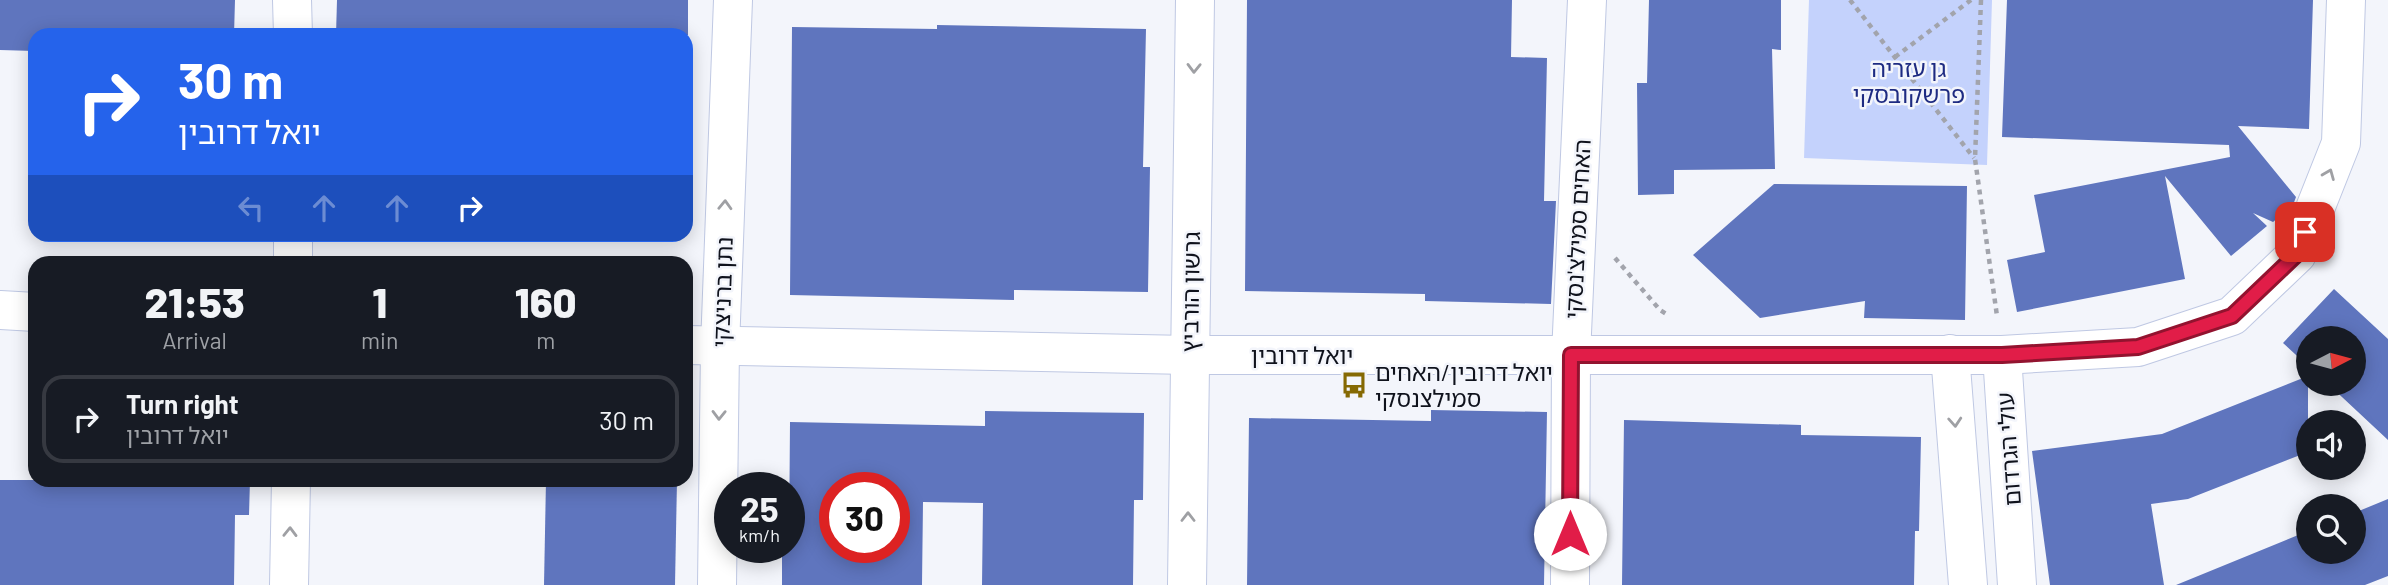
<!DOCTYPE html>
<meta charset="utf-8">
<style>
:root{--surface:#171b24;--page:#242831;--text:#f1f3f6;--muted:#9ea1a6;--line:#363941}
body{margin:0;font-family:Barlow,"Noto Sans Hebrew",sans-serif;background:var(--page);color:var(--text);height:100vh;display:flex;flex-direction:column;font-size:26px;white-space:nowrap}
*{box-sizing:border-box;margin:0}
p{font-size:23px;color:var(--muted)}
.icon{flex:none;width:38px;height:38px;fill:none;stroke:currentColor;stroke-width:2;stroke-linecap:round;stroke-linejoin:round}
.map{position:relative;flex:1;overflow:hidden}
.panel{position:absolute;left:28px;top:256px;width:665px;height:231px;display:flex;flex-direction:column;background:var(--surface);border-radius:21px;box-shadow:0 4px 18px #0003}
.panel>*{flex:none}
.banner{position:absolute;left:28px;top:28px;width:665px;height:214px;border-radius:21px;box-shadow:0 4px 18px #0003;background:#2563eb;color:#fff;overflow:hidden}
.needle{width:46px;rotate:84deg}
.controls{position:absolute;left:2296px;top:326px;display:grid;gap:14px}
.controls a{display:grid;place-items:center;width:70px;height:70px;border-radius:50%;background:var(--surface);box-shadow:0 4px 18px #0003;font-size:35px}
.speed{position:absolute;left:714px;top:472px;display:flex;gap:14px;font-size:35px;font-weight:700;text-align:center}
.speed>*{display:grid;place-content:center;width:91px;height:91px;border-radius:50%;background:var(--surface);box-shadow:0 4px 18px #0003;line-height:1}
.speed small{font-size:18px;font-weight:400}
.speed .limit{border:10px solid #d22;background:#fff;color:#111}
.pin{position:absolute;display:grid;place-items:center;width:60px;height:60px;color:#fff;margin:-30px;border-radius:14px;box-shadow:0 4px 10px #0006}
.me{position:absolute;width:77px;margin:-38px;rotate:0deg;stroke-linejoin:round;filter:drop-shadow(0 0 5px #0008)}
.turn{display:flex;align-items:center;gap:24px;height:147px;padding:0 35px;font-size:32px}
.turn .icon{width:91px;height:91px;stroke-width:2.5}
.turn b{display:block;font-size:49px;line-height:60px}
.lanes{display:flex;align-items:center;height:66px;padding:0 35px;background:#0003;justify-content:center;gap:35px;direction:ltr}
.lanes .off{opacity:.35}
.eta{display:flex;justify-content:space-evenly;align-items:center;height:119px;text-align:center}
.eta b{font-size:42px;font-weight:800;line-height:49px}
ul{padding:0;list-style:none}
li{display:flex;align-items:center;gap:21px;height:88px;margin:0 14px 10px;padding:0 21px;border:4px solid var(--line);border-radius:21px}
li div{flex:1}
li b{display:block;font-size:26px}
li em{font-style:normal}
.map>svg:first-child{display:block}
.green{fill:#c4d2fc}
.building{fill:#5f75be;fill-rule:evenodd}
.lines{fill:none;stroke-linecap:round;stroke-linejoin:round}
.minor-casing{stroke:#bfc8e3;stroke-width:40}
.path{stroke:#a2a4ac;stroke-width:4.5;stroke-dasharray:5 5;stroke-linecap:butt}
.minor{stroke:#fff;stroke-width:38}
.oneway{stroke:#9fa0a4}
.route-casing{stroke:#92132f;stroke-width:18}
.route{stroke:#e11d48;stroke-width:12}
.labels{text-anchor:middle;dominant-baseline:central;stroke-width:5;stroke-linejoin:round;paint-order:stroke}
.park-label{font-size:23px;fill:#1e2b82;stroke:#f3f5fb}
.street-label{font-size:23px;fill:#0f121c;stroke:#f3f5fb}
.poi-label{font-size:23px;fill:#0f121c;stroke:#f3f5fb;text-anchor:start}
</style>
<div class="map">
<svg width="2388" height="585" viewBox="0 0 2388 585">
<rect width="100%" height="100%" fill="#f3f5fb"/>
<path class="green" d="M 1809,0 L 1992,0 L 1987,165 L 1804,158 Z"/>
<g class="building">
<path d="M 0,0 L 235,0 L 234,35 L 35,35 L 35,51 L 0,50 Z"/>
<path d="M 337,0 L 688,0 L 688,35 L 336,35 Z"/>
<path d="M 1247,0 L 1512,0 L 1511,57 L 1547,58 L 1544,201 L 1556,201 L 1551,304 L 1425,301 L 1425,294 L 1245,291 Z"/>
<path d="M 1649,0 L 1781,0 L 1781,50 L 1772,49 L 1775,169 L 1674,170 L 1674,194 L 1638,195 L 1637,83 L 1647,83 Z"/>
<path d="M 2007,0 L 2313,0 L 2309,129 L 2238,126 L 2296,197 L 2293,205 L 2273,222 L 2253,213 L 2267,226 L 2231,256 L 2165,176 L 2185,279 L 2017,312 L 2007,260 L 2045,252 L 2034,195 L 2230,157 L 2229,145 L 2002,137 Z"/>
<path d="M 937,25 L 1146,29 L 1143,167 L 1150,167 L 1148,292 L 1014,290 L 1014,300 L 790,295 L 792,27 L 937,29 Z"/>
<path d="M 1774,184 L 1967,186 L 1965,320 L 1864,318 L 1865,301 L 1760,318 L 1693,255 Z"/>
<path d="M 2334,289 L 2388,339 L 2388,440 L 2327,383 L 2354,383 L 2354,338 L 2308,338 L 2308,366 L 2283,343 Z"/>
<path d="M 2308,376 L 2308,452 L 2188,499 L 2151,504 L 2164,585 L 2050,585 L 2032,451 L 2162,434 Z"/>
<path d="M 1431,410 L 1547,412 L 1544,585 L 1247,585 L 1249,418 L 1431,421 Z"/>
<path d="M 985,411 L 1144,413 L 1143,500 L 1134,500 L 1133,585 L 982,585 L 983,503 L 923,502 L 922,585 L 782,585 L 782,548 L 789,548 L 790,422 L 985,426 ZM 835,488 L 894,488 L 894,548 L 835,548 Z"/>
<path d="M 1624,420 L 1801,425 L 1801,435 L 1921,437 L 1919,531 L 1915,531 L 1914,585 L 1622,585 Z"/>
<path d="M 0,480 L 250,480 L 249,515 L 235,515 L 234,585 L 0,585 Z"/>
<path d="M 546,480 L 677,480 L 675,585 L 544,585 Z"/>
<path d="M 2388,499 L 2388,576 L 2365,585 L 2176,585 L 2308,531 L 2308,551 L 2354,551 L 2354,513 Z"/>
</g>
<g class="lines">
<g class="minor-casing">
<g id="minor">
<path d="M 292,0 L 293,35"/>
<path d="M 293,234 L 293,262"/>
<path d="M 0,310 L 35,312"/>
<path d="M 686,345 L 1189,355 L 2002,355 L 2138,347 L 2232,316 L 2297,254 L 2341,143 L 2346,0"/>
<path d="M 1950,354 L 1968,585"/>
<path d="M 2002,355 L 2017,585"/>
<path d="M 289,585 L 291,480"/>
<path d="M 717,585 L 720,347 L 733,0"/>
<path d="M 1187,585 L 1195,0"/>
<path d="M 1570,585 L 1571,355 L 1587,0"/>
</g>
</g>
<g class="path">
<path d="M 1850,0 L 1974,158"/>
<path d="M 1981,0 L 1975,159 L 1997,316"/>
<path d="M 1895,57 L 1971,0"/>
<path d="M 1615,258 L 1660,310 L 1668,315"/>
</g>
<use href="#minor" class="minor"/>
</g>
<defs><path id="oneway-chevron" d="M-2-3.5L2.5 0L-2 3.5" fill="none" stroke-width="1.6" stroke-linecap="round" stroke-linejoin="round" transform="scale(1.75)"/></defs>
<g class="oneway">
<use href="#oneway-chevron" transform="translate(1194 68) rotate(91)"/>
<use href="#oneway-chevron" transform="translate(2329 174) rotate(-68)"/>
<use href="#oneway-chevron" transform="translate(725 205) rotate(-88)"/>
<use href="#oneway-chevron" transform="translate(719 415) rotate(91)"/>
<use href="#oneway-chevron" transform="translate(1955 422) rotate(86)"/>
<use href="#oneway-chevron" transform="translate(1188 517) rotate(-90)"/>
<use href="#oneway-chevron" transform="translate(290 532) rotate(-89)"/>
</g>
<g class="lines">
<g class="route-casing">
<path id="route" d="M 1570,534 L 1571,355 L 2002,355 L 2138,347 L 2232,316 L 2297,254 L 2305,232"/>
</g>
<use href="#route" class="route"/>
</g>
<defs>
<g id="bus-bare" transform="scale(2.1)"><path d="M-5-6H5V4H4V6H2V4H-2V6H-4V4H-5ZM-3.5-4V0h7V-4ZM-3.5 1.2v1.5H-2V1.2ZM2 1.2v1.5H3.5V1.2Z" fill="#856903" stroke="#f3f5fb" stroke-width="2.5" paint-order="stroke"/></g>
</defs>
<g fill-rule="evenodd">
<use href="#bus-bare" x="1354" y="385"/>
</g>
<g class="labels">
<g class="park-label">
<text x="1909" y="68">גן עזריה<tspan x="1909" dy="26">פרשקובסקי</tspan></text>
</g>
<g class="street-label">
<text transform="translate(1577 229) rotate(-87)">האחים סמילצ'נסקי</text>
<text transform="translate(722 292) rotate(-88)">נתן ברניצקי</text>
<text transform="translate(1190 292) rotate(-89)">גרשון הורביץ</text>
<text x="1302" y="355">יואל דרובין</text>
<text transform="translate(2008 449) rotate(-94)">עולי הגרדום</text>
</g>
<g class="poi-label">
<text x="1375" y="372">יואל דרובין/האחים<tspan x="1375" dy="26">סמילצנסקי</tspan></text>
</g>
</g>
</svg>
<div class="controls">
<a><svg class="needle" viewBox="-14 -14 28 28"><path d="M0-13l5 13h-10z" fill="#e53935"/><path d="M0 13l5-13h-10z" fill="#9ea1a6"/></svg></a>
<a><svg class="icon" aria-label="sound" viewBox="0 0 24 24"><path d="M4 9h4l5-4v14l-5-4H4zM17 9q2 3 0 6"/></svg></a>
<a><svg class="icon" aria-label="search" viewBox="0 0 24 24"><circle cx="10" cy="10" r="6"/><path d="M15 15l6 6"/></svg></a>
</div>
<div class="speed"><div>25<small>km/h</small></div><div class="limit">30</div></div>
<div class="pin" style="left:2305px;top:232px;background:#d93025"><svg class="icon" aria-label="arrive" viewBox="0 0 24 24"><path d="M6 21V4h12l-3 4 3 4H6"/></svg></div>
<svg class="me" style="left:1570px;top:534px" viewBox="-20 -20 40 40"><circle r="19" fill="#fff"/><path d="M0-13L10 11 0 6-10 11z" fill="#e11d48"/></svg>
<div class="banner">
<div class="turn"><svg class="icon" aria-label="right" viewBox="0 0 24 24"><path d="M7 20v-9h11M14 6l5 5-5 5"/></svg><div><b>30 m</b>יואל דרובין</div></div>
<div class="lanes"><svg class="icon off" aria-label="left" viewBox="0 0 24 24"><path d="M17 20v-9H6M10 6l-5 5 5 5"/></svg><svg class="icon off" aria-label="ahead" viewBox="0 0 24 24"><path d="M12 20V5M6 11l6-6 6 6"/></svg><svg class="icon off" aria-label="ahead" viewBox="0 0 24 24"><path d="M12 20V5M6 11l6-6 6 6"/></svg><svg class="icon" aria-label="right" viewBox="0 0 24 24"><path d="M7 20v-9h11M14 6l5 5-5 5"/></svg></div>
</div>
<section class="panel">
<div class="eta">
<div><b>21:53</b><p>Arrival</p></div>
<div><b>1</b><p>min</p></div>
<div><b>160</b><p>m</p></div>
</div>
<ul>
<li><svg class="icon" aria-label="right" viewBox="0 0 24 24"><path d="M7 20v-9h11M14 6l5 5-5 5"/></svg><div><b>Turn right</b><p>יואל דרובין</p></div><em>30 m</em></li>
</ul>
</section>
</div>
